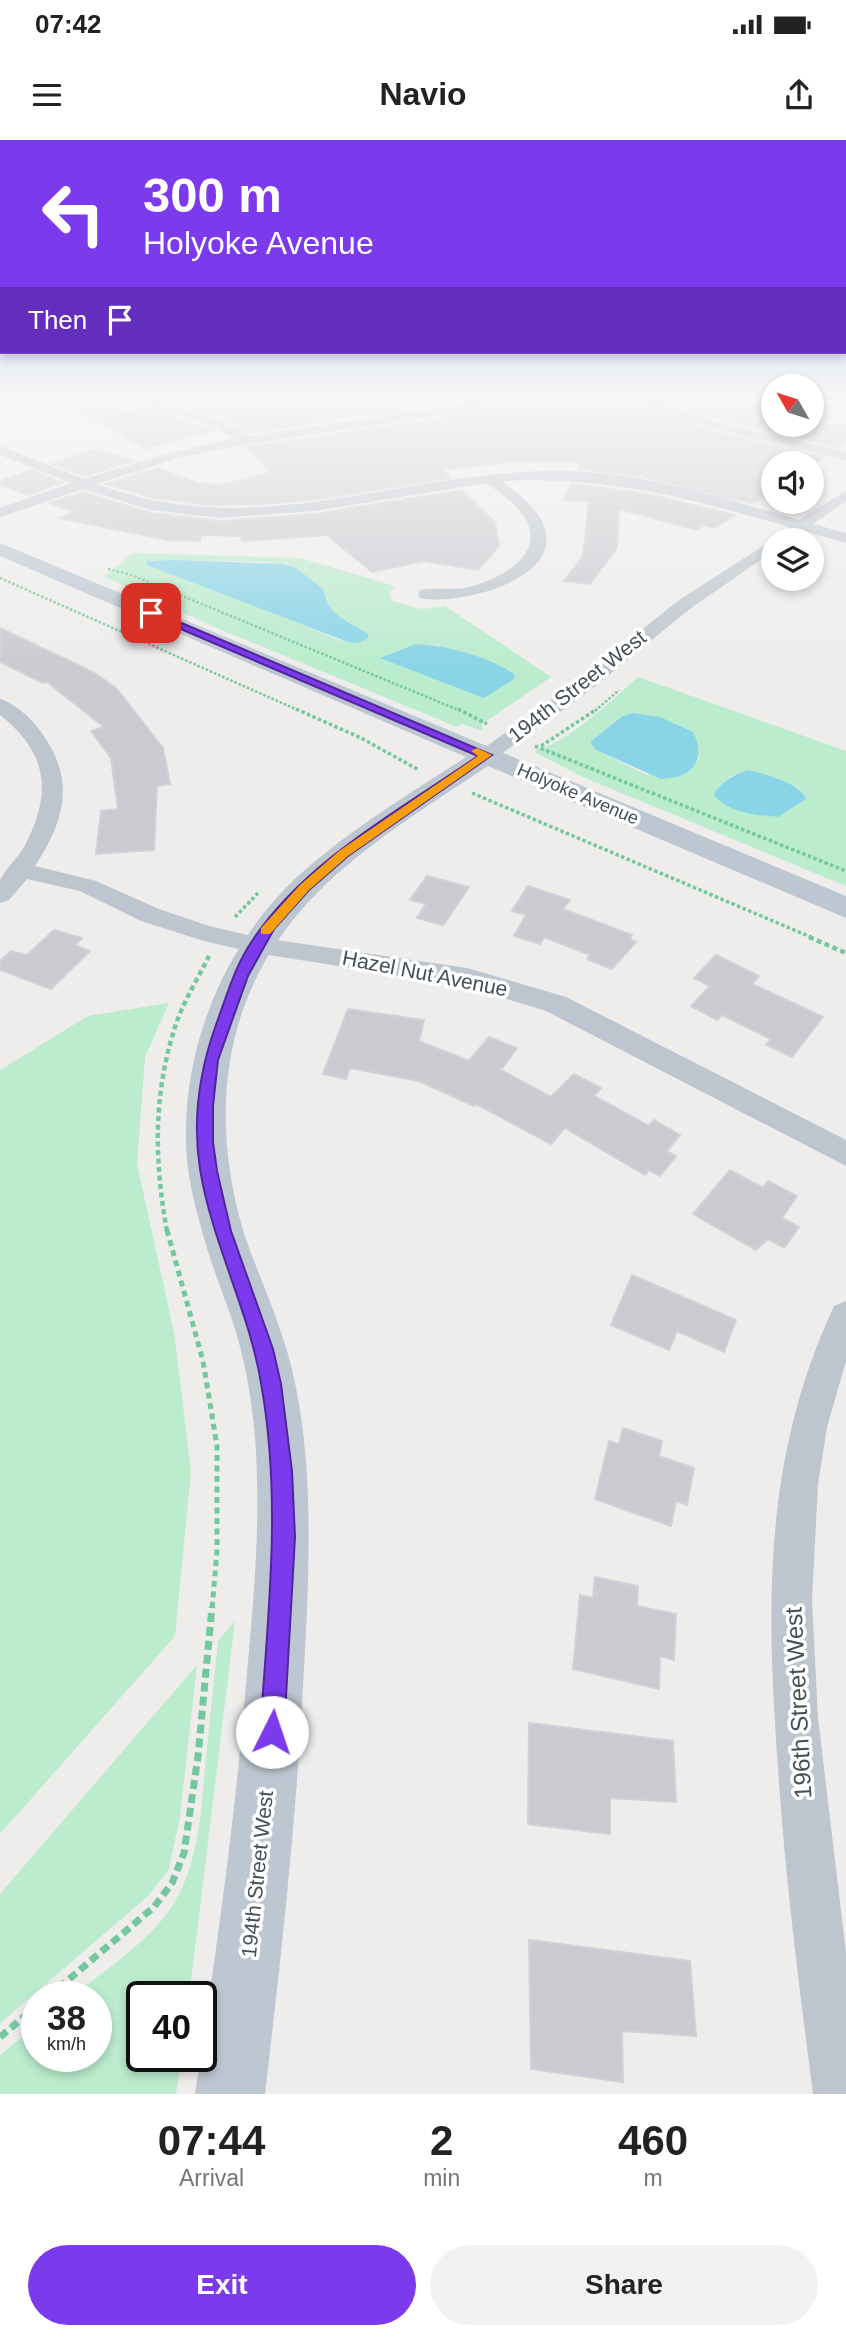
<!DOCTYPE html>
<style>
:root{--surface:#fff;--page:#f2f2f2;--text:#222;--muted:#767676;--accent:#7c3aed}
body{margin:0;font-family:Helvetica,sans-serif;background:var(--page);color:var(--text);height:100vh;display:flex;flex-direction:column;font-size:26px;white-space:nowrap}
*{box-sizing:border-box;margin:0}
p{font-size:23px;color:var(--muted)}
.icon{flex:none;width:38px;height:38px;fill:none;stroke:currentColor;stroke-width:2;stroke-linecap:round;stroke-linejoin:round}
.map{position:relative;height:1954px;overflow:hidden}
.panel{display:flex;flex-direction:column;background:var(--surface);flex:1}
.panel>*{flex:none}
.banner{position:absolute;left:0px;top:0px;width:847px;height:214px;box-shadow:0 4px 10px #0003;background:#7c3aed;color:#fff;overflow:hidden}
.needle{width:46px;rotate:309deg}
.fabs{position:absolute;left:761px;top:234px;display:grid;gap:14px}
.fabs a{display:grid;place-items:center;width:63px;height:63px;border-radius:50%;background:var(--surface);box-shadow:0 4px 10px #0003;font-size:35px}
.speed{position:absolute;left:21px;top:1841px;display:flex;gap:14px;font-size:35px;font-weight:700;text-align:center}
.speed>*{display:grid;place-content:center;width:91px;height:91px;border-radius:50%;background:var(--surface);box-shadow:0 4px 10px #0003;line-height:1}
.speed small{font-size:18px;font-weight:400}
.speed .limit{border:4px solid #111;border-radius:10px;background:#fff;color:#111}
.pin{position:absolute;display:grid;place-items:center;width:60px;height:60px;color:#fff;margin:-30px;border-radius:14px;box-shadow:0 4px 10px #0006}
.me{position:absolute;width:77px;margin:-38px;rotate:4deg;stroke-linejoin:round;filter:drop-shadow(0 0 5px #0008)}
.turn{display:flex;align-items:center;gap:24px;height:147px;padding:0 28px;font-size:32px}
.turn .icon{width:91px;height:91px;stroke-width:2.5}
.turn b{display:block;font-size:49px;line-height:60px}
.then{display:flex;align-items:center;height:66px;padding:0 28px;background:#0003;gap:14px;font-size:26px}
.eta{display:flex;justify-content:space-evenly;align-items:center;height:119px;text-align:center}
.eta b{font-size:42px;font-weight:800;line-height:49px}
.cta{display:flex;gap:14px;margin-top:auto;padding:14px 28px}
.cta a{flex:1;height:80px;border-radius:42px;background:var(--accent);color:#fff;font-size:28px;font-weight:800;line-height:80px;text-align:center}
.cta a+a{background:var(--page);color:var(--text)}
.status{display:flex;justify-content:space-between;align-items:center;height:49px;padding:0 35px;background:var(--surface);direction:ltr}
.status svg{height:19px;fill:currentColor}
header{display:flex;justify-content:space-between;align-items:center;height:91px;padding:0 28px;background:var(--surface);font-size:32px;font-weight:800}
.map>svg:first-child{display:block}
.green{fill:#baeccd;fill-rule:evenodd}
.water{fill:#89d4e7}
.building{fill:#c9cbd1;stroke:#d0d2d7;stroke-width:2}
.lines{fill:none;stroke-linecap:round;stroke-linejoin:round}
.path-far4{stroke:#74c89e;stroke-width:2.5;stroke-dasharray:2.5 2;stroke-linecap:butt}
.path-far3{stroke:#74c89e;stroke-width:3.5;stroke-dasharray:3.5 2.5;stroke-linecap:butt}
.path-far2{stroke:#74c89e;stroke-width:4.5;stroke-dasharray:5 3.5;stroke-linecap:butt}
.path-far1{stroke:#74c89e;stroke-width:5;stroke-dasharray:6 4.5;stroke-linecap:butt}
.path{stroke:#74c89e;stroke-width:7;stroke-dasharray:9 5;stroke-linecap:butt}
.street{fill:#bdc6ce;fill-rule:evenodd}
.secondary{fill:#bdc7d2;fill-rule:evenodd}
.route{fill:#7c3aed;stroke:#51269a;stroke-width:2}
.slow{fill:#f59e0b}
.labels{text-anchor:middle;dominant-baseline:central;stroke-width:7;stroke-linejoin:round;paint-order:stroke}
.far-street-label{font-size:18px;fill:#454f58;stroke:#fff}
.street-label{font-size:21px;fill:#454f58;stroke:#fff}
.near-street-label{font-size:24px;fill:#454f58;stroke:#fff}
</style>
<div class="status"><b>07:42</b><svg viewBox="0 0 49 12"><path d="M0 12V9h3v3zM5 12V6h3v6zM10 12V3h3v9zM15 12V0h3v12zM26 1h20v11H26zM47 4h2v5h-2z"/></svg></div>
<header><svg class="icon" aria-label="menu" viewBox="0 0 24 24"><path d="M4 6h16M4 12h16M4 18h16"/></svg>Navio<svg class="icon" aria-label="share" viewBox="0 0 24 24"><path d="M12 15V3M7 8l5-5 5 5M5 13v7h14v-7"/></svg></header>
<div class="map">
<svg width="846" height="1954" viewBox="0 0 846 1954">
<rect width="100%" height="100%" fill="#efecec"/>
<g class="green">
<path d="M 133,413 L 300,418 L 395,446 L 389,454 L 392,461 L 422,469 L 445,466 L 551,537 L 482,584 L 483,591 L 462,584 L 457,587 L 224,491 L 104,437 ZM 154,420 L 268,422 L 296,429 L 323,449 C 330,477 346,479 368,494 L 368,498 L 348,502 L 339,500 L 211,447 L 147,425 L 146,422 ZM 415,504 L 435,505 L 479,518 L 386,515 Z"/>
<path d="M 638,537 L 846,611 L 846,746 L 583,637 L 536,613 L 535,610 C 566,605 614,558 638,537 ZM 620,577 C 653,577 664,576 692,592 L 699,619 L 647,635 L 596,610 L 591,601 ZM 748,630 L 769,635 L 800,649 L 806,659 L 778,677 C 754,675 732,670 714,654 L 731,636 Z"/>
<path d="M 169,863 L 145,917 L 137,1024 L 174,1193 L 191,1331 L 175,1496 L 0,1694 L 0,930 L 88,876 Z"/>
<path d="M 235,1481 L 189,1857 L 142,1857 L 142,1916 L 182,1916 L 176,1954 L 0,1954 L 0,1915 L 37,1885 L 37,1916 L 96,1916 L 96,1857 L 71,1857 C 105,1830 147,1803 171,1768 C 200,1724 201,1668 206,1618 C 210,1579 214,1540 218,1501 Z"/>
<path d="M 197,1525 L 180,1676 L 169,1729 L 148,1756 L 0,1883 L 0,1754 Z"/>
</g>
<g class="water">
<path d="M 174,420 L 283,424 L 296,428 L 323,449 C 330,478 346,479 368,494 L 368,498 L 358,503 L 348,502 L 147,425 L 146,421 Z"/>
<path d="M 415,504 C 443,504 493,518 515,535 L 514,539 L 484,558 L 380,518 Z"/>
<path d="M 632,573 L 660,577 L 693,592 C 707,621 692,638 661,639 L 596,610 L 590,602 L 621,577 Z"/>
<path d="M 748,630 C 763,633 802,644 806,659 L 778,677 C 758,675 726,673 714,654 C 723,641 733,635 748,630 Z"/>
</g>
<g class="building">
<path d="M 180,256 L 483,256 L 249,293 L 223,278 L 164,261 Z"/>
<path d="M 521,256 L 622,256 L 709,290 L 824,317 L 812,325 L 774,324 L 774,361 L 762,358 L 753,364 L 641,336 L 578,329 L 581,322 L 511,322 L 442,330 L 450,338 L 319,359 L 264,364 L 209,365 L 154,358 L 106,344 L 157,328 L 197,343 L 223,345 L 271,332 L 246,307 L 442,278 Z"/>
<path d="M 650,256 L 708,256 L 774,274 L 774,285 L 846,285 L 846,302 L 838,307 L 719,279 Z"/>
<path d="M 75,257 L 128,273 L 145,267 L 213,290 L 145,309 L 71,265 Z"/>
<path d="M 97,309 L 134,321 L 84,336 L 52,324 Z"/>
<path d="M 32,330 L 63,343 L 28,355 L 0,345 L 0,341 Z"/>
<path d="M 571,344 L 647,354 L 735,375 L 714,388 L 704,385 L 696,390 L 619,369 L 617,408 L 590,444 L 564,441 L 583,416 L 589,362 L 564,360 Z"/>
<path d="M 462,350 L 495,382 L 499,406 L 478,430 L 424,421 L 372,432 L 327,395 L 242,401 L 241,396 L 202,395 L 200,401 L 168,400 L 59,378 L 74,372 L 49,363 L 83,352 L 151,373 L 221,381 L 314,374 Z"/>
<path d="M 0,488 L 93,532 L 116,548 L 163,608 L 170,644 L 157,646 L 154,710 L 96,714 L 101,671 L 118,669 L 111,618 L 91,591 L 104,587 L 47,542 L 43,543 L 0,522 Z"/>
<path d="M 427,736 L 469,747 L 443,785 L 417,778 L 426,764 L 410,760 Z"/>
<path d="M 528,746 L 570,760 L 563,769 L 632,795 L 630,799 L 636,802 L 612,829 L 587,819 L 590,815 L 544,797 L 540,804 L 514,796 L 526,775 L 512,771 Z"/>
<path d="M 54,790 L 82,798 L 75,805 L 90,811 L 51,849 L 0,830 L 0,821 L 11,811 L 27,815 Z"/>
<path d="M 716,815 L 759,836 L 752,844 L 823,877 L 792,917 L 766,905 L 771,899 L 722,875 L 717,880 L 691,866 L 710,846 L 694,838 Z"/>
<path d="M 348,869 L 424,880 L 419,901 L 469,921 L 489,897 L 517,908 L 501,930 L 551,957 L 574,934 L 601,948 L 594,956 L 649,986 L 654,980 L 680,995 L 667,1011 L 676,1016 L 660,1036 L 649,1030 L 645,1035 L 565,988 L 551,1004 L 476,964 L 474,966 L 419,941 L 350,928 L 346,939 L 323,934 Z"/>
<path d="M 730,1030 L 763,1048 L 768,1041 L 797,1056 L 782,1078 L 799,1087 L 784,1108 L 768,1099 L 756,1110 L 693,1074 Z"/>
<path d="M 632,1135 L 736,1180 L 724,1212 L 677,1191 L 669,1210 L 611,1185 Z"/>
<path d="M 623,1288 L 662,1301 L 659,1316 L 694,1328 L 687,1365 L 676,1361 L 671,1386 L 595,1359 L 609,1301 L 619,1304 Z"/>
<path d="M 595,1437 L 638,1446 L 637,1466 L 676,1474 L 674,1520 L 660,1516 L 659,1549 L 573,1529 L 580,1455 L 593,1458 Z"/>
<path d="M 529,1583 L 673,1601 L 676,1662 L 610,1658 L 610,1694 L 528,1684 Z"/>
<path d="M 529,1800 L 690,1821 L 696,1896 L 622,1891 L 623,1942 L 531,1929 Z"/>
</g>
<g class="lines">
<g class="path-far4">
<path d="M 108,429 L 129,434 L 461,571"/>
<path d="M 0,438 L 300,571"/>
<path d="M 595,571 L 619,550"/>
</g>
<g class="path-far3">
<path d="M 296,569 L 361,598 L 419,630"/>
<path d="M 458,569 L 487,584"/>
<path d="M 535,606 L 846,731"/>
<path d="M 541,606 L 597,569"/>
<path d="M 472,653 L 813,798"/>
<path d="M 235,777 L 258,753"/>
</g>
<g class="path-far2">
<path d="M 809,797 L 846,813"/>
<path d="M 167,1091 C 154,1021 153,953 176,884 C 184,861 198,838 209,816"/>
</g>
<path class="path-far1" d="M 167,1090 L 203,1221 L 217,1306 L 217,1411 L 212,1469"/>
<g class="path">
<path d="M 48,1857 L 154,1767 L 172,1743 L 184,1713 L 198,1616 L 212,1467"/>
<path d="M 0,1897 L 37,1866"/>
</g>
<g class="street">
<path d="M 119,256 L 138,256 L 222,281 L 249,296 L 406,273 L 497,256 L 518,256 L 442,275 L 229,307 L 175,319 L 97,344 C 249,402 389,336 543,331 C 630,328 717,356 799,380 L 846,351 L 846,361 L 813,384 L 846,393 L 846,403 L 803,391 L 796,395 L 786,395 L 783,392 L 789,387 C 690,358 607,336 502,341 C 520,355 542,371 546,394 C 554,443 454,466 420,458 L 418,454 L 420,450 C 436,447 453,451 469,447 C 497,440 546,416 526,380 C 518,365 501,354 487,343 L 314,371 L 221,378 L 151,370 L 83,349 L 0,377 L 0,368 L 71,343 L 0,315 L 0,306 L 84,339 L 166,314 L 234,298 L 214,287 Z"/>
<path d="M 625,256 L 642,256 L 718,282 L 846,312 L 846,320 L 710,288 Z"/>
<path d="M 774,399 L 780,401 L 774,401 L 774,411 L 691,468 L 589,551 L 494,619 L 480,619 L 477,615 L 480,611 L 575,543 L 679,460 Z"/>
<path d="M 0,559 C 14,563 30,577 38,588 C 76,637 67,677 35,726 L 96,741 L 159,769 L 209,786 L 256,797 L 467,828 L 566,857 L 846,1000 L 846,1026 L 546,871 L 465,846 L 256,813 L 204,801 L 141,781 L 80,751 L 27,739 L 9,760 L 0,763 C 0,756 0,747 0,741 C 3,731 20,716 25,705 C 53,652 47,612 0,575 Z"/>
<path d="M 846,1161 L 846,1221 L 827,1287 L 818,1344 L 812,1460 L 818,1577 L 846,1813 L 846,1954 L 813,1954 C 799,1845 785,1737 778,1628 C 766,1464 763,1319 834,1166 Z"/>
</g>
<path class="secondary" d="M 0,403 L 846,756 L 846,778 L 488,626 C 430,665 368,702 318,752 C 225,845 207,967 243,1090 C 254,1125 270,1158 281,1192 C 297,1238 304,1287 307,1336 C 311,1406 307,1477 303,1547 C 296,1683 281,1819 265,1954 L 195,1954 C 215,1819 235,1682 246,1544 C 252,1476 259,1407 257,1338 C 256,1289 250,1240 236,1192 C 225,1157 210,1123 201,1087 C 193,1059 186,1030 186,1000 C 184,902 226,803 298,736 C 349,690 409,654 466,617 L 0,416 Z"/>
</g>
<linearGradient id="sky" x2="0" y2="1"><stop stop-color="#82c1e8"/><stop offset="0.48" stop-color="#f8f6f6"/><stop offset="1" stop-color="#f8f6f6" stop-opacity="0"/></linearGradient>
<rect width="846" height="530" fill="url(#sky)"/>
<path class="route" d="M 151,470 L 492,615 L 348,716 L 309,750 L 274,789 L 248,836 L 218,920 L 213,966 L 213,1002 L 217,1031 L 231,1091 L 273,1209 L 281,1244 L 292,1331 L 295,1397 L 284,1592 L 280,1600 L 272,1604 L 263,1600 L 260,1592 C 268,1476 282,1359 261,1243 C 249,1170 212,1103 200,1029 C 192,978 199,931 217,882 C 227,855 235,826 252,801 C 306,720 400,670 478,616 L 148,475 L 148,471 Z"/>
<path class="slow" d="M 477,608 L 492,615 L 348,716 L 309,750 L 270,794 L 261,794 L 261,788 L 300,745 L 339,711 L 478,616 L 471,611 Z"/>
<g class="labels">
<g class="far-street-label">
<text transform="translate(578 654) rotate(23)">Holyoke Avenue</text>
</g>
<g class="street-label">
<text transform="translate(577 546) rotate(-38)">194th Street West</text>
<text transform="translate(425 833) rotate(11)">Hazel Nut Avenue</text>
<text transform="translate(257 1734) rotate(-84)">194th Street West</text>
</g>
<g class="near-street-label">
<text transform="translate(798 1563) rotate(-93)">196th Street West</text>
</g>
</g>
</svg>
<div class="fabs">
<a><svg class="needle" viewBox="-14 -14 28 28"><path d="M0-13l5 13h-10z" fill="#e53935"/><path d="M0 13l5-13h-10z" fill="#767676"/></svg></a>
<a><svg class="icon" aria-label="sound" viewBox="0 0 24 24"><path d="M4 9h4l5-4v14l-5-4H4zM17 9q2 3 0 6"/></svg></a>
<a><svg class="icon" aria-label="layers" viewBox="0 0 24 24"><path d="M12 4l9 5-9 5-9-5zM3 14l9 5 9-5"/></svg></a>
</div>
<div class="speed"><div>38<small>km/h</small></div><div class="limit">40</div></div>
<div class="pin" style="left:151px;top:473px;background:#d93025"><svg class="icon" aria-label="arrive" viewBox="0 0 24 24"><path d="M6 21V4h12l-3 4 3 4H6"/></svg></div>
<svg class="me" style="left:272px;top:1592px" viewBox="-20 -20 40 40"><circle r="19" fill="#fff"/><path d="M0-13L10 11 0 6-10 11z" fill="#7c3aed"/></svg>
<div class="banner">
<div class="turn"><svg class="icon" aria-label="left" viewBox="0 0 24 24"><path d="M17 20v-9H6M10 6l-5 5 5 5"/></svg><div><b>300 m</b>Holyoke Avenue</div></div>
<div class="then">Then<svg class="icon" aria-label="arrive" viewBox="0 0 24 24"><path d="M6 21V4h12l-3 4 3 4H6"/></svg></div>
</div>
</div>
<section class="panel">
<div class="eta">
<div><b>07:44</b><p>Arrival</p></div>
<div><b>2</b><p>min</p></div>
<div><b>460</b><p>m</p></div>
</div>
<div class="cta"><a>Exit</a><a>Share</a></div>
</section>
